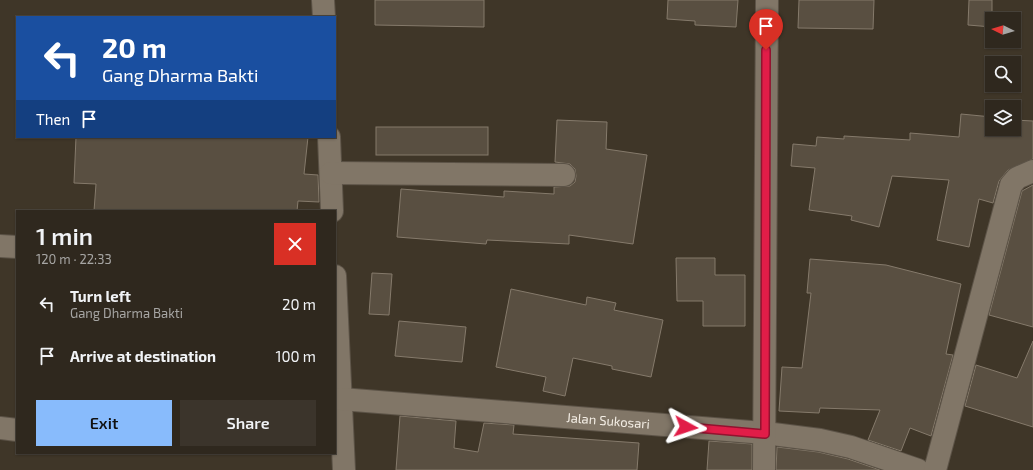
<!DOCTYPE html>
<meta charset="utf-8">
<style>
:root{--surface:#2f281e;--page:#3b342b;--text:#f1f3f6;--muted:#a7a6a4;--line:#4a443c;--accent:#88bbfc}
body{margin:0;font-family:"Exo 2",sans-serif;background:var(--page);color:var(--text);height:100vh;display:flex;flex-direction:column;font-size:15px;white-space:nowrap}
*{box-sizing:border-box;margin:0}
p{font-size:13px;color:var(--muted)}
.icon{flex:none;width:22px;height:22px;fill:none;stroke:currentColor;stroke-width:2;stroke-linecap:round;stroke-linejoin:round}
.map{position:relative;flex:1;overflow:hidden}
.drawer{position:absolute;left:16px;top:210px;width:320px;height:244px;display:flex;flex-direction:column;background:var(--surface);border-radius:0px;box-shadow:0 1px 3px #0004,0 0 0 1px var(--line)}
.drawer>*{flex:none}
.banner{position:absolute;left:16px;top:16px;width:320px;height:122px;border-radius:0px;box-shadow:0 1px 3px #0004,0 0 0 1px var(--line);background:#1a4fa0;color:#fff;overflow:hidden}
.needle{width:26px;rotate:275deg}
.fabs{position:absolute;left:985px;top:12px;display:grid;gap:8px}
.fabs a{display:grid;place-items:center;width:36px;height:36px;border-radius:0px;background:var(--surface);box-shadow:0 1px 3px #0004,0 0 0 1px var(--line);font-size:20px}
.pin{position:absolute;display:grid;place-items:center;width:34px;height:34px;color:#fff;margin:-41px -17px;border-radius:50% 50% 50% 0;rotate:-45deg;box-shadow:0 0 4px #0007}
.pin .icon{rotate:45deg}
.me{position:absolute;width:44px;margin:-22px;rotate:95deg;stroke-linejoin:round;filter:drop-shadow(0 0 3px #0008)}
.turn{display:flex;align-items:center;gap:14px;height:84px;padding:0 20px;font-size:18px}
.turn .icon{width:52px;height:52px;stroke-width:2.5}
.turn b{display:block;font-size:28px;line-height:34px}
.then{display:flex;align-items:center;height:38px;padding:0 20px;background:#0003;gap:8px;font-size:15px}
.round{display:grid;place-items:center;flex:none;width:42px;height:42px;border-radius:0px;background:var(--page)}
.headline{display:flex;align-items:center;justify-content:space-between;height:68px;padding:0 20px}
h1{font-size:24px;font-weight:600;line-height:30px}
.cta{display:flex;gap:8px;margin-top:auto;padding:8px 20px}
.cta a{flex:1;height:46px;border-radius:0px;background:var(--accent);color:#111;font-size:16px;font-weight:600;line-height:46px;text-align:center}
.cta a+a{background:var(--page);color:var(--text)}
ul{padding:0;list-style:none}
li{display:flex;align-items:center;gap:12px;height:52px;padding:0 20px}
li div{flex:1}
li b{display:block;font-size:15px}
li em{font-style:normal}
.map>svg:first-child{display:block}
.building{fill:#594f41;stroke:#857a6b}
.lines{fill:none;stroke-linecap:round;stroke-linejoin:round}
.minor-casing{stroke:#5c5347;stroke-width:24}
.minor{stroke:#817667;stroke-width:22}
.route-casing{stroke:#92132f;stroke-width:10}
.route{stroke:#e11d48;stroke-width:7}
.labels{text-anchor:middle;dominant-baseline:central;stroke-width:4;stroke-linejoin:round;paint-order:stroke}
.street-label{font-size:13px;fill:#f4eee5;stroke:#352c1f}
</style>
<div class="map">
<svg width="1033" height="470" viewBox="0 0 1033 470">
<rect width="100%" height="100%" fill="#3f3628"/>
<g class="building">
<path d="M 375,0 L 484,0 L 484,27 L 375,25 Z"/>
<path d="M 668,0 L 738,0 L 736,27 L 695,25 L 695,21 L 667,19 Z"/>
<path d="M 799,0 L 874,0 L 873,29 L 798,28 Z"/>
<path d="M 969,0 L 992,0 L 992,27 L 968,25 Z"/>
<path d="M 961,114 L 992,117 L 992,129 L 1014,129 L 1014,120 L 1033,121 L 1033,159 L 1008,170 L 999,181 L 993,203 L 979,199 L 969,247 L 937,240 L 949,180 L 892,176 L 879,227 L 851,220 L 852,216 L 809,210 L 815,168 L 791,166 L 793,144 L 816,146 L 817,137 L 844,139 L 844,136 L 910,140 L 910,133 L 959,137 Z"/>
<path d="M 557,120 L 607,122 L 606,149 L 647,155 L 633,244 L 569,235 L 569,244 L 487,240 L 486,244 L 397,237 L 401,189 L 504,197 L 504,191 L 554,194 L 554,187 L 570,186 L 575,182 L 576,176 L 575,169 L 570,164 L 555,162 Z"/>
<rect x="376" y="127" width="112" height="28"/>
<path d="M 76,137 L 308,137 L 304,174 L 318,175 L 319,202 L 298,201 L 297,211 L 94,211 L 96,184 L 74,183 Z"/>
<path d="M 1033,185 L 1033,327 L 989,315 L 1022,191 Z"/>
<path d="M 676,258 L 715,258 L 715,275 L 745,275 L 745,326 L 703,326 L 703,301 L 677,301 Z"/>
<path d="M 810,259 L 886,265 L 961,284 L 946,354 L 953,355 L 931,436 L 910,428 L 901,451 L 868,440 L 880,410 L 820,408 L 819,413 L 779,411 L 782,367 L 802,368 L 811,293 L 807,293 Z"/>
<path d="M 372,273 L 392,274 L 389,315 L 369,314 Z"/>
<path d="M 511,289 L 586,305 L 587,297 L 616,303 L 614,310 L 663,320 L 651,377 L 612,369 L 612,366 L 573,358 L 565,396 L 543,391 L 546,377 L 496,367 Z"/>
<path d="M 399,321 L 466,327 L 462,362 L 395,356 Z"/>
<path d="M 1033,341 L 1033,427 L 965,406 L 976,365 L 1017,378 Z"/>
<path d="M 400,416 L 456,421 L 454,448 L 478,452 L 484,423 L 514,425 L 513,434 L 639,443 L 637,470 L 396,470 Z"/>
<path d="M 709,441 L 752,444 L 752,470 L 707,470 Z"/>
<path d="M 777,447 L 818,452 L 848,459 L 880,470 L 776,470 Z"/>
</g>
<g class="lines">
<g class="minor-casing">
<g id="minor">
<path d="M 323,0 L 324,17"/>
<path d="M 329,137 L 332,211"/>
<path d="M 331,173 L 564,175"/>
<path d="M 0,246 L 17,247"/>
<path d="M 335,276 L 344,470"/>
<path id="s1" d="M 341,399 L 765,433 L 820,440 L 851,447 L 918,470"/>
<path d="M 0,428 L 17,430"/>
<path d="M 764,470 L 767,0"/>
<path d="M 935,470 L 1011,185 L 1017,178 L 1033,171"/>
</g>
</g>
<use href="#minor" class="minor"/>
</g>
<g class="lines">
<g class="route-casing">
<path id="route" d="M 686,427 L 765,434 L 766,50"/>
</g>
<use href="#route" class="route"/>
</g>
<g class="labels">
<g class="street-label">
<text stroke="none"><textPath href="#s1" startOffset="268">Jalan Sukosari</textPath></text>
</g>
</g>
</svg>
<div class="fabs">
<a><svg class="needle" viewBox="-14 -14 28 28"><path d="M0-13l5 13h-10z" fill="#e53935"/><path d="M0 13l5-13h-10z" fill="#a7a6a4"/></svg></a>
<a><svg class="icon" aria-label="search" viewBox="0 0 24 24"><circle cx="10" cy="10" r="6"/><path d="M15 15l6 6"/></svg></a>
<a><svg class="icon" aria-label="layers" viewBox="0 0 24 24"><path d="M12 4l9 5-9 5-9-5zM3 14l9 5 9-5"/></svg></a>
</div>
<div class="pin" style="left:766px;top:50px;background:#d93025"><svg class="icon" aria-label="arrive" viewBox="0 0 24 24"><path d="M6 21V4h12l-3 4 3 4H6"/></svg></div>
<svg class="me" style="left:686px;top:427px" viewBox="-20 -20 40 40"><path d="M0-17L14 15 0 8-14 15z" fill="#e11d48" stroke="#fff" stroke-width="4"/></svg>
<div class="banner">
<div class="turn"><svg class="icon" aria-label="left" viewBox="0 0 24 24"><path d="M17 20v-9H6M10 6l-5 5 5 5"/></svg><div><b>20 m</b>Gang Dharma Bakti</div></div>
<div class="then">Then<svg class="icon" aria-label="arrive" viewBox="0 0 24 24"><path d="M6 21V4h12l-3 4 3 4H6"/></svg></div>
</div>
<section class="drawer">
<div class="headline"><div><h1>1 min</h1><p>120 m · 22:33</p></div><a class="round" style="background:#d93025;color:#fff"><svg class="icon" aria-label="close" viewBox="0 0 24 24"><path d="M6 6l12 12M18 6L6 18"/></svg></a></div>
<ul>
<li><svg class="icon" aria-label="left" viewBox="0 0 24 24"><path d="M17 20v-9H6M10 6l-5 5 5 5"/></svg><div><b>Turn left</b><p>Gang Dharma Bakti</p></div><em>20 m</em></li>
<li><svg class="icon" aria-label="arrive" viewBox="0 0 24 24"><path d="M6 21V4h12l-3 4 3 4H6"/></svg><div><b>Arrive at destination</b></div><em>100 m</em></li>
</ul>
<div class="cta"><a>Exit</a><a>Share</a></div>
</section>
</div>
